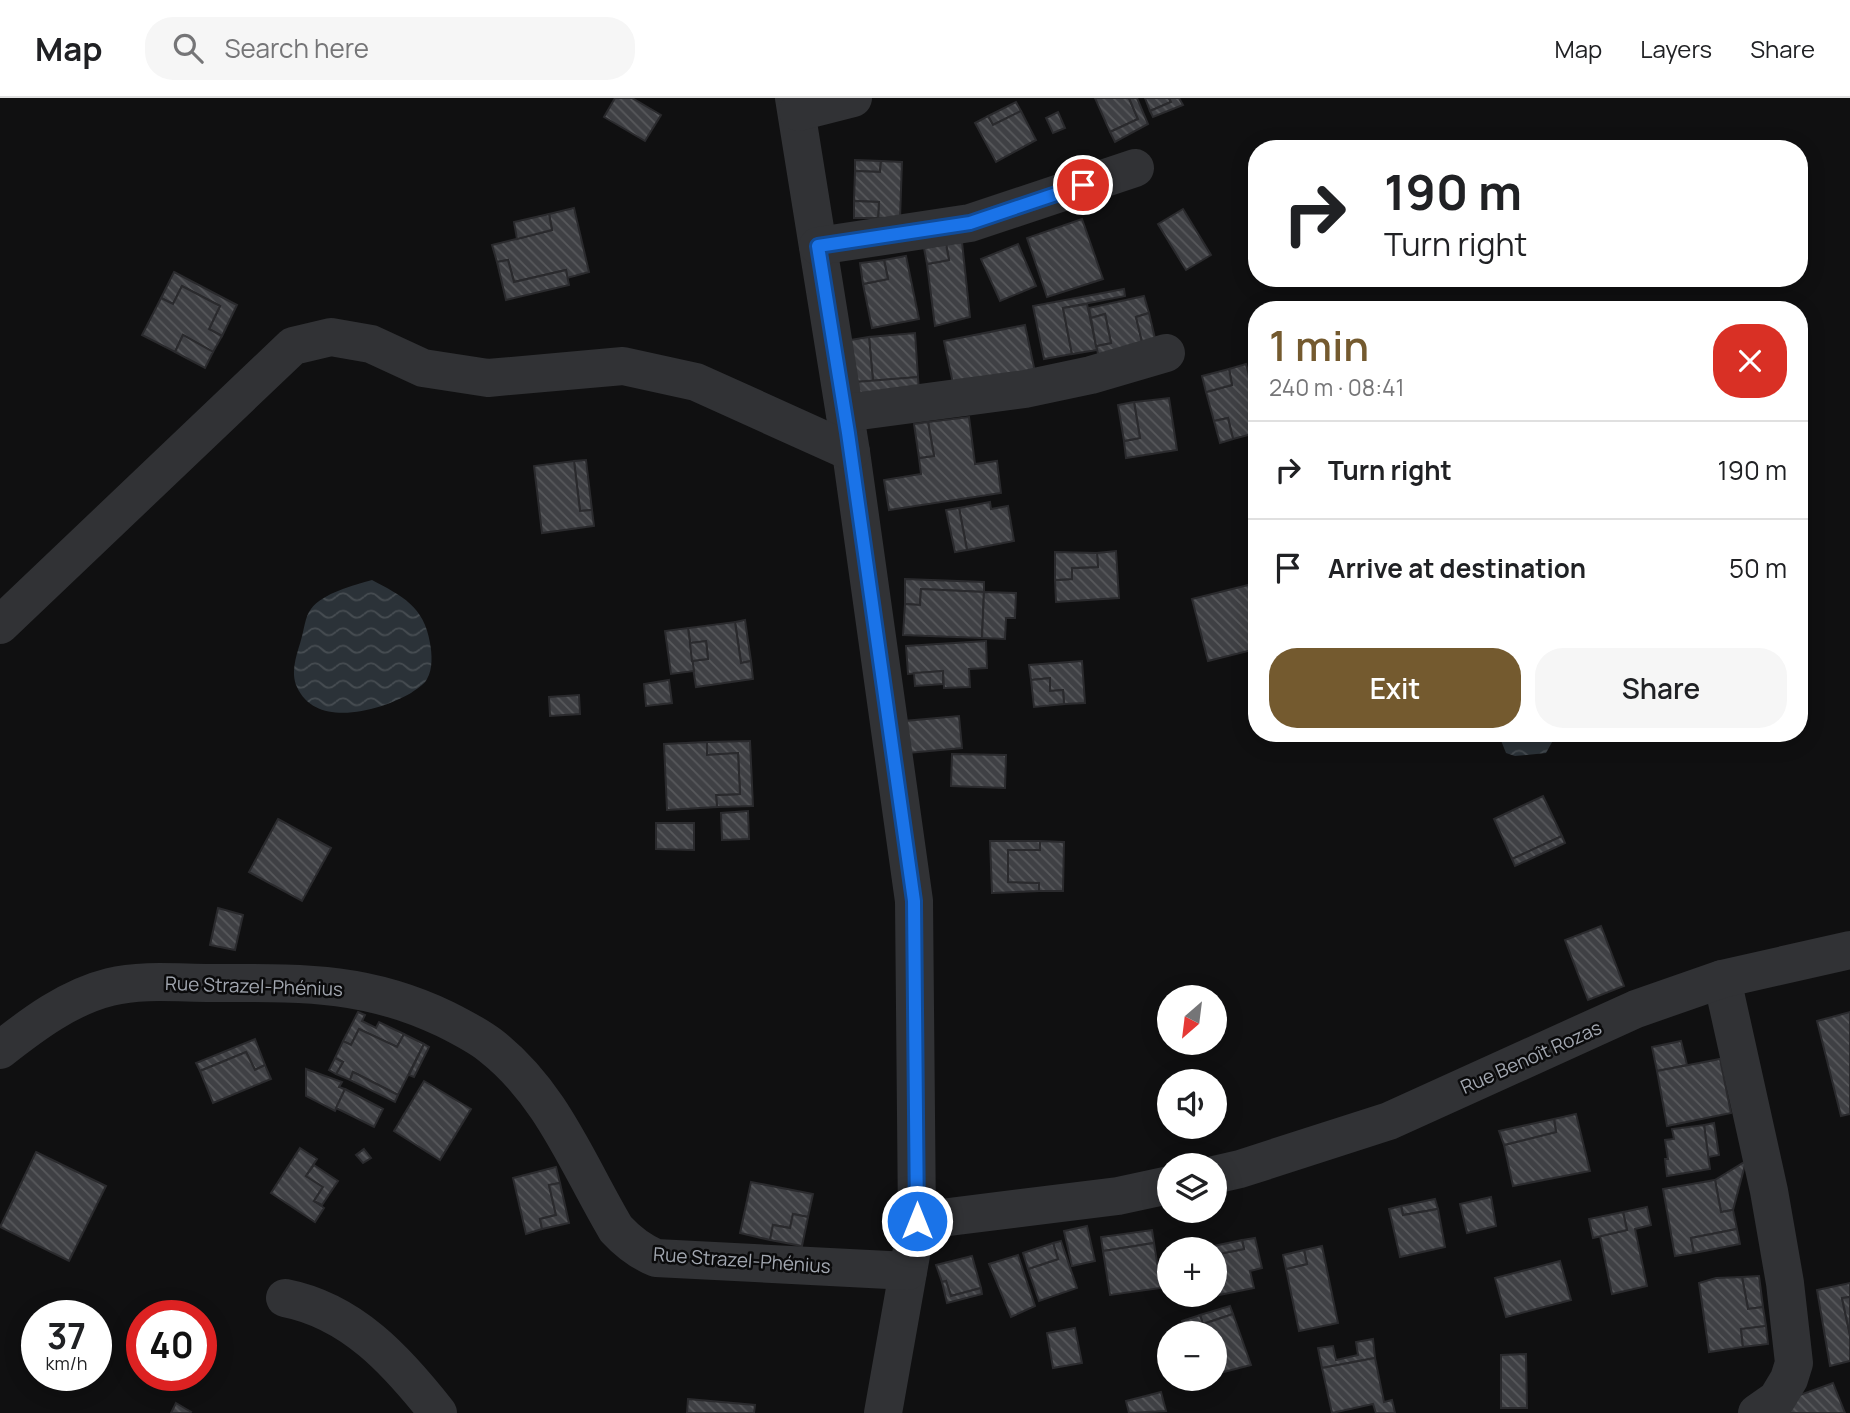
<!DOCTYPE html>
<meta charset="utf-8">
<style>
:root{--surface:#fff;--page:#f6f6f6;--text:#202124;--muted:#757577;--line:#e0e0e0;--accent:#745a2f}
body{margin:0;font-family:Manrope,sans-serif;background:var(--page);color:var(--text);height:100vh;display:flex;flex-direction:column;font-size:26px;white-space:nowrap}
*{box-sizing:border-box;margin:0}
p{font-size:23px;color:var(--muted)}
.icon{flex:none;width:38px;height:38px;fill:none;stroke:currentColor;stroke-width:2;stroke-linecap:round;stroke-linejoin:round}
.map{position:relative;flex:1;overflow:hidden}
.details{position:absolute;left:1248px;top:203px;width:560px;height:441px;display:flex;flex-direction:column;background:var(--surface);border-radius:28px;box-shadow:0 4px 18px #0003}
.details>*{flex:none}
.hud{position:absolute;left:1248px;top:42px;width:560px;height:147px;border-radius:28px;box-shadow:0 4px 18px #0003;background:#fff;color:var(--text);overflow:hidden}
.needle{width:46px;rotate:208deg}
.controls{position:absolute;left:1157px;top:887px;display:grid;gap:14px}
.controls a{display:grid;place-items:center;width:70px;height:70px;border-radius:50%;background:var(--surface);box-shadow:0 4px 18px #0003;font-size:35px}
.speed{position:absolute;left:21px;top:1202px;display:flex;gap:14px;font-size:35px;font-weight:700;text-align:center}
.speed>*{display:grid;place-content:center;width:91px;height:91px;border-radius:50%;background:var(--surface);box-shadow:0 4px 18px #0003;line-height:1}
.speed small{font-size:18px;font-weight:400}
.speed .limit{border:10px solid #d22;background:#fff;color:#111}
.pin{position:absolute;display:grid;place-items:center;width:60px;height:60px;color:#fff;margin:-30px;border:4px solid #fff;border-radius:50%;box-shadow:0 2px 7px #0007}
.me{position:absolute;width:77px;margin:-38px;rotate:0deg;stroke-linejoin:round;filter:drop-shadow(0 0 5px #0008)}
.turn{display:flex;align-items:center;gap:24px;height:147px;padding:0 21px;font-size:32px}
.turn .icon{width:91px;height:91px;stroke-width:2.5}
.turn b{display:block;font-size:49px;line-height:60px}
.round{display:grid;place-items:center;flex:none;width:74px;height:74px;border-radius:28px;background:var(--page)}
.headline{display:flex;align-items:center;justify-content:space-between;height:119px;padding:0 21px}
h1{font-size:42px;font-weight:600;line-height:52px;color:var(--accent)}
.action{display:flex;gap:14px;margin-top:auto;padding:14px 21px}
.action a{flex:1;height:80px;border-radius:28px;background:var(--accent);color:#fff;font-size:28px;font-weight:600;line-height:80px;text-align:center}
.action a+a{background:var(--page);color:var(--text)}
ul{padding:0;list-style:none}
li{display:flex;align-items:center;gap:21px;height:98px;padding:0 21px;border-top:2px solid var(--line)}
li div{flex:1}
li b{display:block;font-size:26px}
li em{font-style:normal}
header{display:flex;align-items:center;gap:42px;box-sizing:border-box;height:98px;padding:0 35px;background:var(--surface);border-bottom:2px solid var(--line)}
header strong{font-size:33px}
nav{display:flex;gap:38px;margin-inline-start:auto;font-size:24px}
.search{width:490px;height:63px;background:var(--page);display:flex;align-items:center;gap:18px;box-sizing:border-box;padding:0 24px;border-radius:28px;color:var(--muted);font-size:26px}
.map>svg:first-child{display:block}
.water{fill:url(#water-waves)}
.building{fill:url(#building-back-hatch);stroke:#2a2a2d;stroke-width:2}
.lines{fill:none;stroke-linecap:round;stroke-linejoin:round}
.minor{stroke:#313235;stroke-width:38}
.route-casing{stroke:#114b97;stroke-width:18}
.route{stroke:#1a73e8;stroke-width:12}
.labels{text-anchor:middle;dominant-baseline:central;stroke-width:5;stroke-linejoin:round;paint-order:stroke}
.street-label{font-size:19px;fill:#a2a7b0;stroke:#0b0b0c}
</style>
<header>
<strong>Map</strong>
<div class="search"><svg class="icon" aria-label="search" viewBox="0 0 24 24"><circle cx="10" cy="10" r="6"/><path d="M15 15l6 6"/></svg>Search here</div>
<nav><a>Map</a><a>Layers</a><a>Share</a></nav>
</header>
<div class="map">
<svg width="1850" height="1315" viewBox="0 0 1850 1315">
<defs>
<pattern id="water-waves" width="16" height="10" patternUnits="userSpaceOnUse" patternTransform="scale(1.75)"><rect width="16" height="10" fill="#2b3238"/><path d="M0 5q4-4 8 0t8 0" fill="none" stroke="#474d52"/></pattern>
<pattern id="building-back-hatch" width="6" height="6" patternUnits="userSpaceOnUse" patternTransform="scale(1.75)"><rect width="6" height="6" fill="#3f4044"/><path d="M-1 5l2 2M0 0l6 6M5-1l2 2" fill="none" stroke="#58595c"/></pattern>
</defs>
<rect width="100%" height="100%" fill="#101011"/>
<g class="water">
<path d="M 372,482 C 402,498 424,508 430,545 C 432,556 433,571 427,581 C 424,587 416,591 411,595 C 382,612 316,632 297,589 C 290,574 297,556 301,542 C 304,533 305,518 311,511 C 323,495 354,487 372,482 Z"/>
<path d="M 1498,635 L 1555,635 L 1556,637 L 1546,655 L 1515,658 L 1506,655 Z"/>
</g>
<g class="building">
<path d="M 615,0 L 632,0 L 661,17 L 645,43 L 604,19 Z"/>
<path d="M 1095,0 L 1129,0 L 1138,21 L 1110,34 Z"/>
<path d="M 1129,0 L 1137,0 L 1148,26 L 1115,44 L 1110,34 L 1138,21 Z"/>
<path d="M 1145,0 L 1169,0 L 1171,4 L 1150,13 Z"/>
<path d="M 1169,0 L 1179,0 L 1183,7 L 1153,19 L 1150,13 L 1171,4 Z"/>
<path d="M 1016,4 L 1021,13 L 993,27 L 988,18 Z"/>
<path d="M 1021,13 L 1036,42 L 996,64 L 975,25 L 988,18 L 993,27 Z"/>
<path d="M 1058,14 L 1065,30 L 1053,35 L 1046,20 Z"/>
<path d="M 855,62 L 881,63 L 880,74 L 855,73 Z"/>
<path d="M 881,63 L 902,64 L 900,121 L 878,120 L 879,104 L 854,103 L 855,73 L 880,74 Z"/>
<path d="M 854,103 L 879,104 L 878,120 L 854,120 Z"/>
<path d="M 574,110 L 589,174 L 567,180 L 566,172 L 514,184 L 508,162 L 497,164 L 492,147 L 552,132 L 549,116 Z"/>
<path d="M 1183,111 L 1211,157 L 1186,172 L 1158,126 Z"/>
<path d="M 549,116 L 552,132 L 517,141 L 514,124 Z"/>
<path d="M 1082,121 L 1103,181 L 1047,199 L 1027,140 Z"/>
<path d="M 962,144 L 970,219 L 935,228 L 927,166 L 949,162 L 946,146 Z"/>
<path d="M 946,146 L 949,162 L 927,166 L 924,150 Z"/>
<path d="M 1018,146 L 1036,188 L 1000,203 L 981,161 Z"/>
<path d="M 906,158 L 919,221 L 872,230 L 863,186 L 888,181 L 884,162 Z"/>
<path d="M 508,162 L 514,184 L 566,172 L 569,187 L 506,202 L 497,164 Z"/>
<path d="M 884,162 L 888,181 L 863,186 L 860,165 Z"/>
<path d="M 174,174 L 237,207 L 222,238 L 209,231 L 220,208 L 182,188 L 173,206 L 161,200 Z"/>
<path d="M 182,188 L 220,208 L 209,231 L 222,238 L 213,254 L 183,237 L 175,254 L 142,237 L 161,200 L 173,206 Z"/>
<path d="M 1124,191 L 1125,198 L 1063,210 L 1072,256 L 1044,261 L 1033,208 Z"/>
<path d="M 1144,198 L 1149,215 L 1136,219 L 1144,252 L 1100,263 L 1096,248 L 1111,245 L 1105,216 L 1091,220 L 1089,210 Z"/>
<path d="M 1087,206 L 1097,252 L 1072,256 L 1063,210 Z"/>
<path d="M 1149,215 L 1157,249 L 1144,252 L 1136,219 Z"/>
<path d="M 1105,216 L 1111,245 L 1096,248 L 1091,220 Z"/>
<path d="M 1025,227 L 1035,274 L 954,290 L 944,243 Z"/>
<path d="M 915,235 L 918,279 L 873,283 L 869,239 Z"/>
<path d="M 183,237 L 213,254 L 205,270 L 175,254 Z"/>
<path d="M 869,239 L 873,283 L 855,284 L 850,242 Z"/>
<path d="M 1246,266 L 1256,305 L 1256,335 L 1233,341 L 1228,320 L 1214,323 L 1206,294 L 1232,287 L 1229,271 Z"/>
<path d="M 1229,271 L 1232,287 L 1206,294 L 1202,278 Z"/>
<path d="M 918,279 L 919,292 L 856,297 L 855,284 Z"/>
<path d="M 1169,300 L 1177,352 L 1126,360 L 1124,343 L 1140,340 L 1134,304 Z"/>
<path d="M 1134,304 L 1140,340 L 1124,343 L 1118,307 Z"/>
<path d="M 969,319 L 975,366 L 997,363 L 1001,395 L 889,412 L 884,382 L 921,376 L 919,360 L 934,358 L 928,324 Z"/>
<path d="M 1228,320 L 1233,341 L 1220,345 L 1214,323 Z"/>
<path d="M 928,324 L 934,358 L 919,360 L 914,326 Z"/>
<path d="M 586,362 L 592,412 L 580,413 L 574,363 Z"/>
<path d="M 574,363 L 580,413 L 592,412 L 594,428 L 542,435 L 534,368 Z"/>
<path d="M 990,404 L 991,411 L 1008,408 L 1014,443 L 967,452 L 959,410 Z"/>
<path d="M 959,410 L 967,452 L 955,454 L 946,412 Z"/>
<path d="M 1116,453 L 1119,500 L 1056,504 L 1055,482 L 1072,481 L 1072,470 L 1098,469 L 1097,455 Z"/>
<path d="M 1055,454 L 1097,455 L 1098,469 L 1072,470 L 1072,481 L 1055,482 Z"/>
<path d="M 905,481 L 984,484 L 984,494 L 921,491 L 920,507 L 905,506 Z"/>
<path d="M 1256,485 L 1256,551 L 1208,563 L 1192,501 Z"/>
<path d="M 921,491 L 984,494 L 982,540 L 903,537 L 905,506 L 920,507 Z"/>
<path d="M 984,494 L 1016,495 L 1015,520 L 1006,520 L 1005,541 L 982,540 Z"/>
<path d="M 745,522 L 751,563 L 741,565 L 735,524 Z"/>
<path d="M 735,524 L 741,565 L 751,563 L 753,581 L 696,589 L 692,563 L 708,561 L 706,543 L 690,545 L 688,530 Z"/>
<path d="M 688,530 L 694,573 L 671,576 L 665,533 Z"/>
<path d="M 706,543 L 708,561 L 692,563 L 690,545 Z"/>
<path d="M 986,543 L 987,570 L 969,571 L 970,589 L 944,590 L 943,573 L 908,576 L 906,548 Z"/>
<path d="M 1082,563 L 1085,605 L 1064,606 L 1063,592 L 1050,593 L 1050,580 L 1031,582 L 1029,567 Z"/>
<path d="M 943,573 L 943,586 L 915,588 L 914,575 Z"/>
<path d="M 1050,580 L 1050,593 L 1063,592 L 1064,606 L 1034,609 L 1031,582 Z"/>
<path d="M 669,582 L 672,605 L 646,608 L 644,586 Z"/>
<path d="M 579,597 L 580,616 L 550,618 L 549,599 Z"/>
<path d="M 959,618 L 962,650 L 908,655 L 904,623 Z"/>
<path d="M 750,643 L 753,708 L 717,709 L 716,697 L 740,696 L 738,655 L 707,657 L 707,644 Z"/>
<path d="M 707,644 L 707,657 L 738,655 L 740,696 L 716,697 L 717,709 L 667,712 L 664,646 Z"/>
<path d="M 952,656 L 1006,657 L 1005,690 L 951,688 Z"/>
<path d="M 1543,698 L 1562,738 L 1512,761 L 1494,721 Z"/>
<path d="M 748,713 L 749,741 L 722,742 L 721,715 Z"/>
<path d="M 278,721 L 331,750 L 302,803 L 249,774 Z"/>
<path d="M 656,725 L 694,725 L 694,752 L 656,751 Z"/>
<path d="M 1562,738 L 1565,745 L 1515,768 L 1512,761 Z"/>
<path d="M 990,743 L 1040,743 L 1040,752 L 1008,752 L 1008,784 L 1039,785 L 1039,793 L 992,795 Z"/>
<path d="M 1040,743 L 1064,744 L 1063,793 L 1039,793 L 1039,785 L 1008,784 L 1008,752 L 1040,752 Z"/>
<path d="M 218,810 L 243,817 L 235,852 L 210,847 Z"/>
<path d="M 1601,828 L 1624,888 L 1588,902 L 1565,842 Z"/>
<path d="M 358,914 L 365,917 L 362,923 L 376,930 L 379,924 L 404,936 L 397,949 L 359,931 L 351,947 L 343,943 Z"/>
<path d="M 1850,914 L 1850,1016 L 1841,1018 L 1817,923 Z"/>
<path d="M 359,931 L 397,949 L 404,936 L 424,946 L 398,997 L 353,974 L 350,982 L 336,976 L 343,964 L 335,960 L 343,943 L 351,947 Z"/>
<path d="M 255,941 L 265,967 L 255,972 L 246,954 L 200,973 L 196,965 Z"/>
<path d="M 1681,943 L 1687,967 L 1657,973 L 1652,949 Z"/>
<path d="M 424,946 L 429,949 L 414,979 L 409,977 Z"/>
<path d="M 246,954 L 255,972 L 265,967 L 271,981 L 213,1005 L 200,973 Z"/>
<path d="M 335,960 L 343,964 L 336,976 L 329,972 Z"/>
<path d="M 1720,961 L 1731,1015 L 1667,1028 L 1657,973 Z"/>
<path d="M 306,971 L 342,984 L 339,989 L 345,991 L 335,1013 L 306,998 Z"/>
<path d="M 353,974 L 398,997 L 395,1004 L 350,982 Z"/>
<path d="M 424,983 L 471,1011 L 440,1062 L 394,1033 Z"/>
<path d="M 345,991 L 383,1011 L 374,1029 L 336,1010 Z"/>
<path d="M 1576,1016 L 1590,1073 L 1513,1088 L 1504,1047 L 1556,1034 L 1554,1021 Z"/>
<path d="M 1554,1021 L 1556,1034 L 1504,1047 L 1499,1033 Z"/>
<path d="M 1714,1025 L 1719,1057 L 1708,1059 L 1704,1027 Z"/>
<path d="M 1704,1027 L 1710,1071 L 1667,1078 L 1665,1061 L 1668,1061 L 1665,1042 L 1674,1041 L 1672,1031 Z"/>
<path d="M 300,1050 L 317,1061 L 306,1078 L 323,1089 L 314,1103 L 324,1110 L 315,1124 L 271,1095 Z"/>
<path d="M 364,1051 L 371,1060 L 363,1065 L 356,1057 Z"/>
<path d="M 36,1054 L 106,1088 L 69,1163 L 0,1129 Z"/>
<path d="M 1746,1063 L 1733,1112 L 1721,1114 L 1715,1082 Z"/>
<path d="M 314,1067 L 338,1083 L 322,1107 L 314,1103 L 323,1089 L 306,1078 Z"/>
<path d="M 556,1069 L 560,1085 L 549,1087 L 556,1117 L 540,1121 L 542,1131 L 526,1136 L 513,1080 Z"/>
<path d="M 1715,1082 L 1721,1114 L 1733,1112 L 1737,1131 L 1691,1140 L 1694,1155 L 1675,1158 L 1663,1091 Z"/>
<path d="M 751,1084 L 813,1096 L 808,1119 L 793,1116 L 790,1130 L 773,1127 L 770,1142 L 740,1135 Z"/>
<path d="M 560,1085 L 569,1125 L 542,1131 L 540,1121 L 556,1117 L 549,1087 Z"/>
<path d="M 1491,1099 L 1496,1128 L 1467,1135 L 1460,1106 Z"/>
<path d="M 1435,1101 L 1438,1111 L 1403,1117 L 1401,1108 Z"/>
<path d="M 1401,1108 L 1403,1117 L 1438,1111 L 1445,1149 L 1400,1159 L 1389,1111 Z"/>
<path d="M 1647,1109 L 1651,1127 L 1635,1131 L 1647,1188 L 1612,1196 L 1600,1138 L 1627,1132 L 1623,1114 Z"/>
<path d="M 1623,1114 L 1627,1132 L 1593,1140 L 1589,1121 Z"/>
<path d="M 793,1116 L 808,1119 L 802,1148 L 770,1142 L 773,1127 L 790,1130 Z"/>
<path d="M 1087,1128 L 1095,1163 L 1072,1168 L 1064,1133 Z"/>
<path d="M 1737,1131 L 1740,1146 L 1694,1155 L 1691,1140 Z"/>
<path d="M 1152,1132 L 1154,1145 L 1103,1153 L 1101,1139 Z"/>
<path d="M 1255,1140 L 1262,1170 L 1250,1173 L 1254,1190 L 1219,1197 L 1214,1176 L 1214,1157 L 1244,1151 L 1242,1142 Z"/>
<path d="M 1242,1142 L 1244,1151 L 1214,1157 L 1214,1152 L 1210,1152 L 1209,1149 Z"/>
<path d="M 1061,1143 L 1077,1190 L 1039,1203 L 1028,1171 L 1058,1161 L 1053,1145 Z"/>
<path d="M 1053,1145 L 1058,1161 L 1028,1171 L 1023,1155 Z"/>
<path d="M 1154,1145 L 1161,1190 L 1110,1197 L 1103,1153 Z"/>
<path d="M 1322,1148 L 1338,1225 L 1299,1233 L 1286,1171 L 1307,1166 L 1304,1152 Z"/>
<path d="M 1304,1152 L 1307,1166 L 1286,1171 L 1283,1157 Z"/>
<path d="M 1018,1157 L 1035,1208 L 1011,1219 L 989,1166 Z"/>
<path d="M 972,1158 L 981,1190 L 951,1198 L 946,1183 L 942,1184 L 936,1167 Z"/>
<path d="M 1560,1163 L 1571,1202 L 1506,1219 L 1495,1180 Z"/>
<path d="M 1759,1178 L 1763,1209 L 1748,1211 L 1742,1179 Z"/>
<path d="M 1742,1179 L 1748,1211 L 1763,1209 L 1766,1228 L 1741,1231 L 1743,1249 L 1709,1254 L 1699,1185 L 1716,1180 Z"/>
<path d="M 946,1183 L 951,1198 L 981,1190 L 982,1196 L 947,1205 L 942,1184 Z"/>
<path d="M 1850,1185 L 1850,1199 L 1842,1200 L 1850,1237 L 1850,1263 L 1830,1268 L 1817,1192 Z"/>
<path d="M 1850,1199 L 1850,1237 L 1842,1200 Z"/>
<path d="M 1230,1208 L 1233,1216 L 1203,1226 L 1200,1217 Z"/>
<path d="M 1233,1216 L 1251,1267 L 1216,1276 L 1214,1236 L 1205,1236 L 1203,1226 Z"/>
<path d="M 1200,1217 L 1203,1226 L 1184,1232 L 1182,1223 Z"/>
<path d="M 1203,1226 L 1205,1236 L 1185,1236 L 1184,1232 Z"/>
<path d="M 1766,1228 L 1768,1246 L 1743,1249 L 1741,1231 Z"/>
<path d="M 1075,1230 L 1082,1265 L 1053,1270 L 1047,1235 Z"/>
<path d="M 1373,1241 L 1375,1260 L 1322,1270 L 1318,1250 L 1333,1248 L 1336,1262 L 1358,1257 L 1356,1244 Z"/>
<path d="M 1526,1256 L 1527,1310 L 1501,1310 L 1501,1257 Z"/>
<path d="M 1375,1260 L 1384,1304 L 1392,1302 L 1395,1315 L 1376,1315 L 1373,1306 L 1332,1315 L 1322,1270 Z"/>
<path d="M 1833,1285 L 1845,1315 L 1788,1315 L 1783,1303 Z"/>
<path d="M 1161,1294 L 1166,1313 L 1129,1315 L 1126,1303 Z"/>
<path d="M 688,1301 L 755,1307 L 754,1315 L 687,1315 Z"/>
<path d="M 176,1305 L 191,1314 L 190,1315 L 171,1315 Z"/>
</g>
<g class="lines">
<g class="minor">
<path d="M 794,0 L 851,354 L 914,803 L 917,1123 L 883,1315"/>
<path d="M 798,14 L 853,0"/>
<path d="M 818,148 L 970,125 L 1135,70"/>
<path d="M 845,315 L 1025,291 L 1091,277 L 1166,255"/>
<path d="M 0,527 L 293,248 L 331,239 L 371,246 L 423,270 L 488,280 L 623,268 L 696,284 L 851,354"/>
<path d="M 1722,881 L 1769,1093 L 1785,1185 L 1794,1265 L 1789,1281 L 1777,1301 L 1757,1315"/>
<path d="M 0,952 C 33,926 69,899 110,889 C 142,881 179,885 211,885 C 298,885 364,882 445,921 C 461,929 477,937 491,948 C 552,996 577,1065 616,1131 C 628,1144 639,1153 656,1160 L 908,1173"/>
<path d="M 1214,1077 L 1240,1071 L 1389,1023 L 1636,911 L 1722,881 L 1850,852"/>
<path d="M 917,1123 L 1118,1098 L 1169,1087"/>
<path d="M 285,1200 C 352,1213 397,1263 438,1315"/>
</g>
</g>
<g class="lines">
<g class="route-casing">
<path id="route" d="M 917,1123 L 914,803 L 848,335 L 818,148 L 970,125 L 1083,87"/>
</g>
<use href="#route" class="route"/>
</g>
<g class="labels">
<g class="street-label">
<text transform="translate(254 888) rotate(2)">Rue Strazel-Phénius</text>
<text transform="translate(1531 959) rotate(-24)">Rue Benoît Rozas</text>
<text transform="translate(742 1162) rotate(4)">Rue Strazel-Phénius</text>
</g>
</g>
</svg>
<div class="controls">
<a><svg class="needle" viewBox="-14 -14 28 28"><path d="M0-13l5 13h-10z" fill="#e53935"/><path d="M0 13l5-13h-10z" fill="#757577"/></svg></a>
<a><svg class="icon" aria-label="sound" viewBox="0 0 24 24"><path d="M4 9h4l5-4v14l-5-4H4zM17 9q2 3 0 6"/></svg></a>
<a><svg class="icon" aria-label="layers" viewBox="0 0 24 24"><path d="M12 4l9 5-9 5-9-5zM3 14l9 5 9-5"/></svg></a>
<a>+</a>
<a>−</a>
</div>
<div class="speed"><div>37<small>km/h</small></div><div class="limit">40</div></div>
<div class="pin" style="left:1083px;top:87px;background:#d93025"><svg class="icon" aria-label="arrive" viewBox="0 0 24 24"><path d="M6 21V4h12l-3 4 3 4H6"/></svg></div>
<svg class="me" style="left:917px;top:1123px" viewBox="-20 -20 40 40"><circle r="17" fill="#1a73e8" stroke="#fff" stroke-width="3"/><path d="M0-11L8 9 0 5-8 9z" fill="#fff"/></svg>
<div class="hud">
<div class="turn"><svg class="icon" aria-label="right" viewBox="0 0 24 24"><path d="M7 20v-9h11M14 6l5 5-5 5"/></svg><div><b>190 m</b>Turn right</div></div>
</div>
<section class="details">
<div class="headline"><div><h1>1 min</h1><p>240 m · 08:41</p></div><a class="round" style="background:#d93025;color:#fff"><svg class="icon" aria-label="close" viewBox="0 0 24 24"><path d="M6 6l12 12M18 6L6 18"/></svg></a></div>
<ul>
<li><svg class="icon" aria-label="right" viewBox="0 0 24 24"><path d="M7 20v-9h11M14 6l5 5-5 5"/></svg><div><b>Turn right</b></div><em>190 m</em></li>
<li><svg class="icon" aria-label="arrive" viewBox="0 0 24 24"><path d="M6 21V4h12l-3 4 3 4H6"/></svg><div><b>Arrive at destination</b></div><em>50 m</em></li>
</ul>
<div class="action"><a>Exit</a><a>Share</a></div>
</section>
</div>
